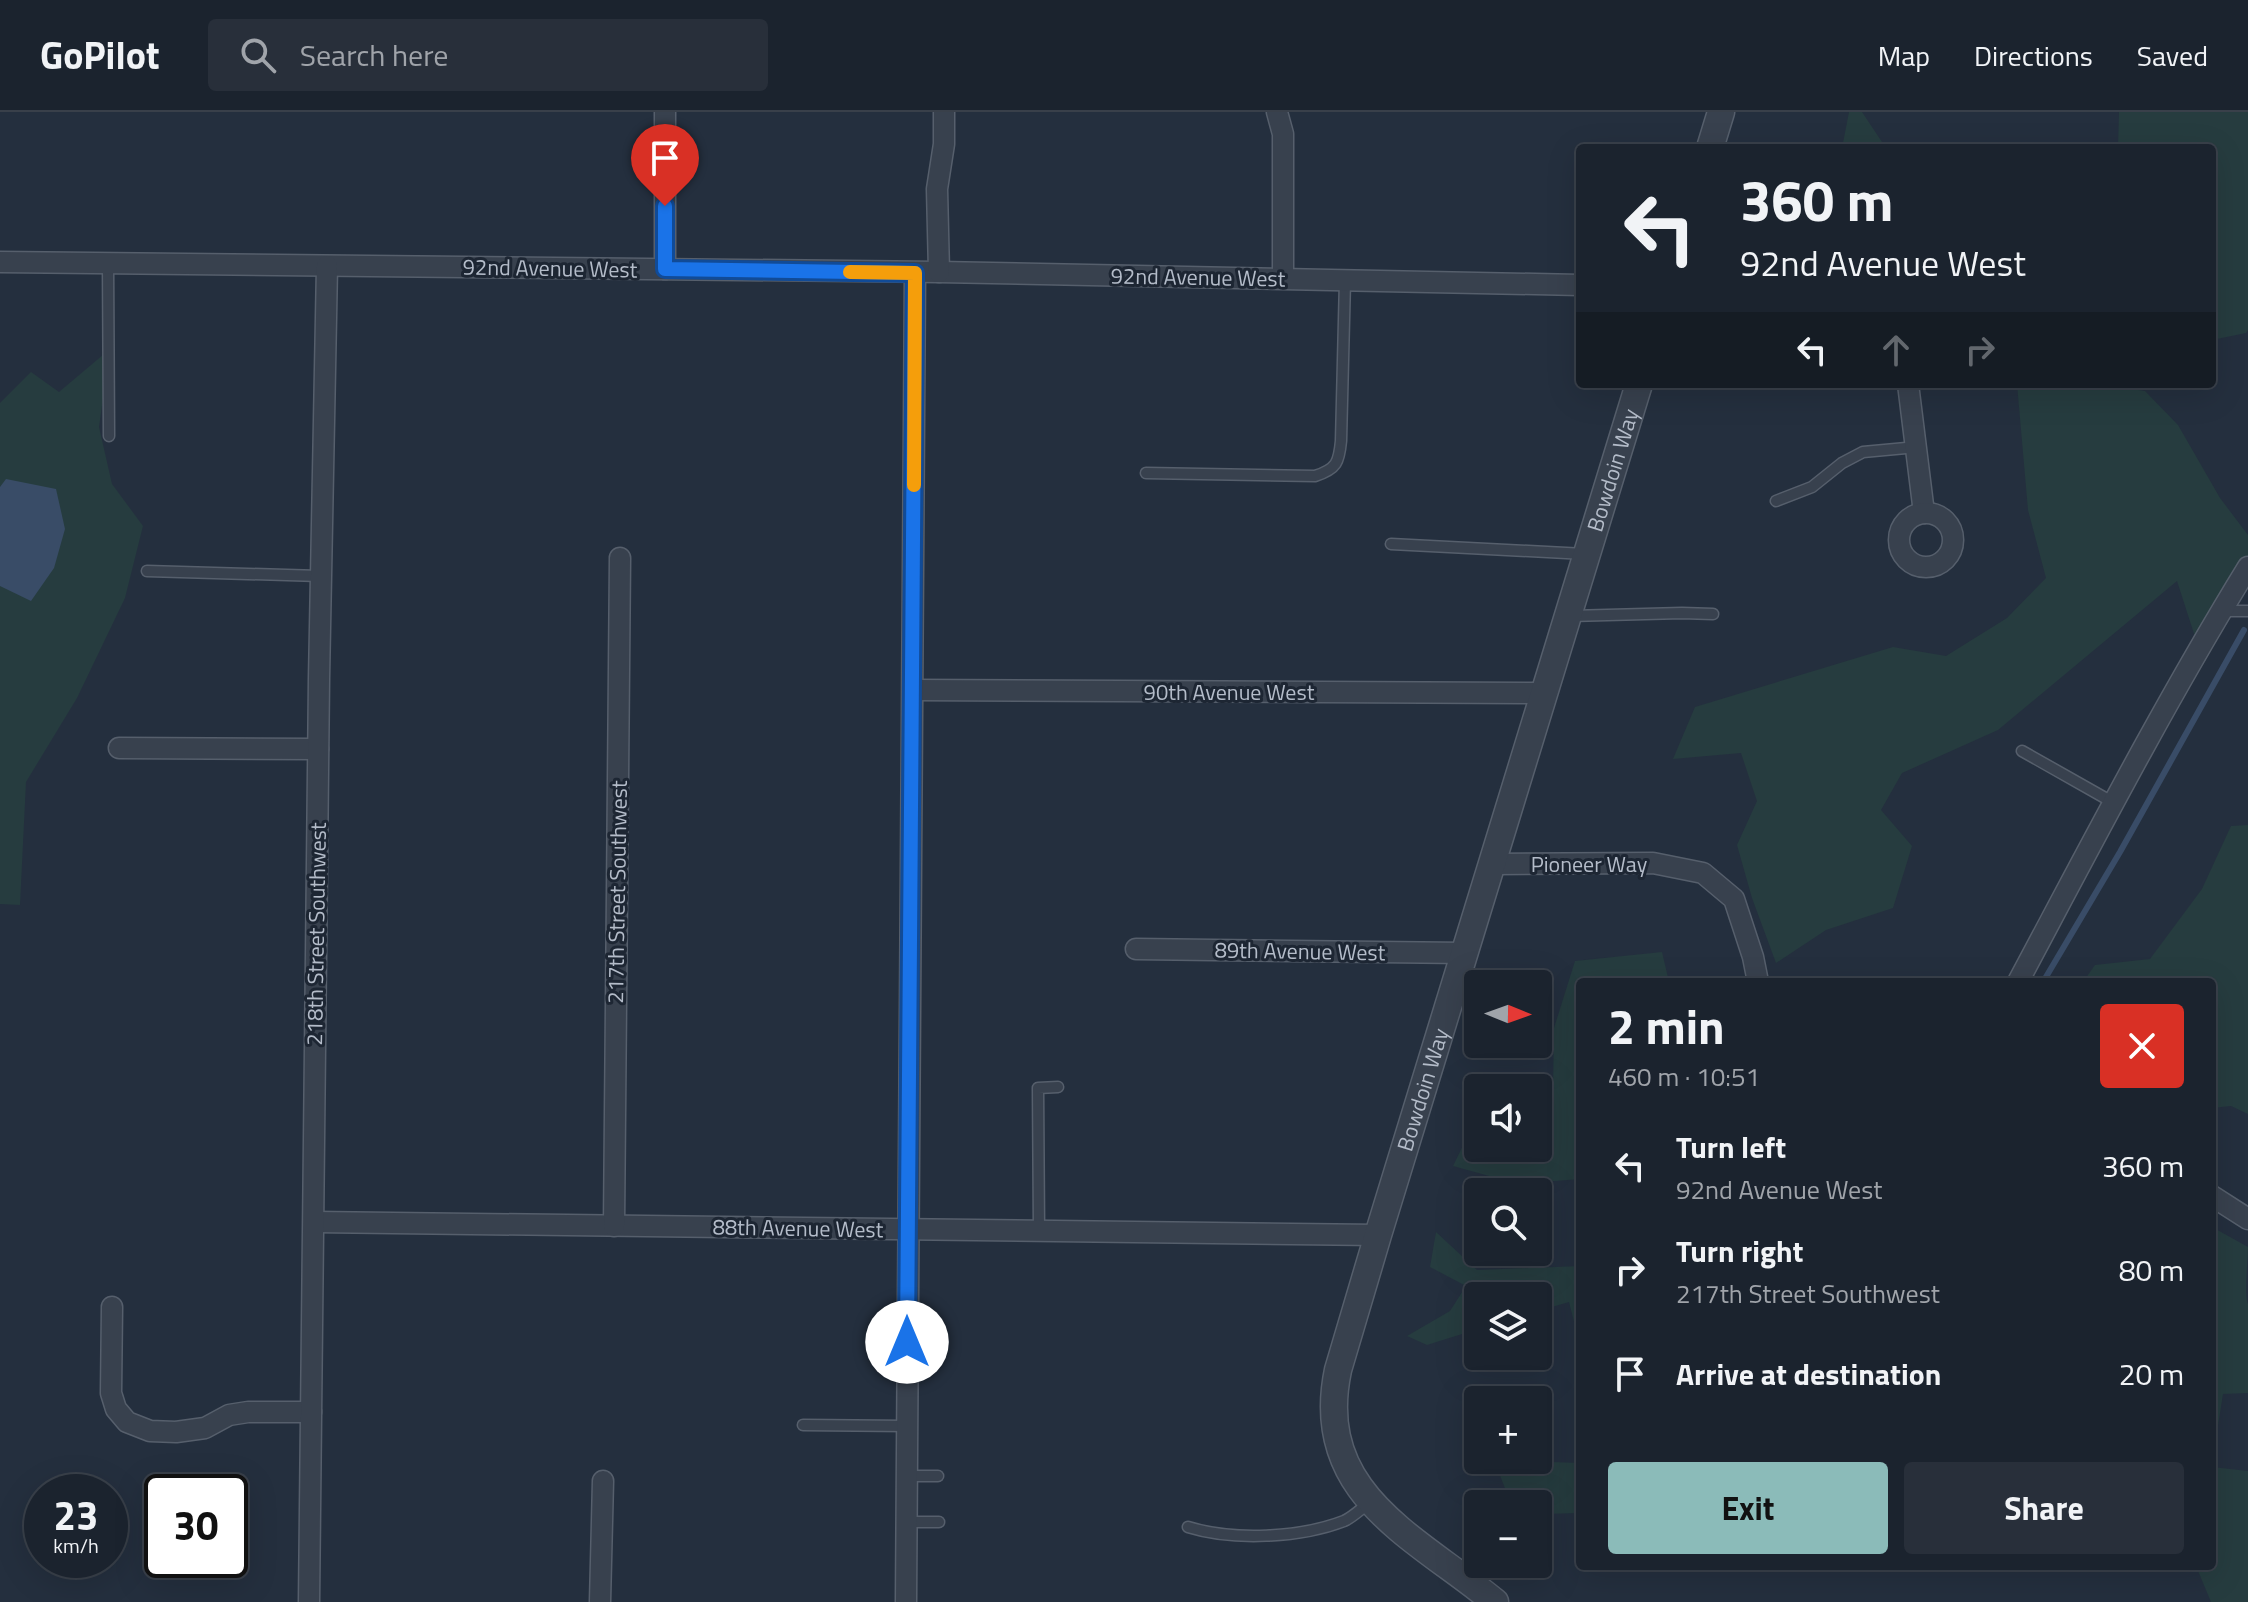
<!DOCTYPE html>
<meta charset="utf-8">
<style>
:root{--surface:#1b232e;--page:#282f3a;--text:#f1f3f6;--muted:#a0a4aa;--line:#39404a;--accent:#8bbbb9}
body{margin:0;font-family:"Titillium Web",sans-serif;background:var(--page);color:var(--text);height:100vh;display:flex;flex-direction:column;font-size:30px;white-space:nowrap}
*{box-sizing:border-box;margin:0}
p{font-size:26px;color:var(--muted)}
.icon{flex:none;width:44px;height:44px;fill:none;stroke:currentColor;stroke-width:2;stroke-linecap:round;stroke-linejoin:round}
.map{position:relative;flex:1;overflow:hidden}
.drawer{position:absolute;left:1576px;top:866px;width:640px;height:592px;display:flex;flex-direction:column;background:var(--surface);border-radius:8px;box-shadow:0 8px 32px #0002,0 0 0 2px var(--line)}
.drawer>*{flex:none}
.hud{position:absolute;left:1576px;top:32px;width:640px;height:244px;border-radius:8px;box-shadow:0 8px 32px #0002,0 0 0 2px var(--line);background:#1b232e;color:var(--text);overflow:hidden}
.needle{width:52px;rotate:91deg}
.buttons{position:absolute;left:1464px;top:858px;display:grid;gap:16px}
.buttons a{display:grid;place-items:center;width:88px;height:88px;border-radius:8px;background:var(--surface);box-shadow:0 8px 32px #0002,0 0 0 2px var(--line);font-size:40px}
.speed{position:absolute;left:24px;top:1362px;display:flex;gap:16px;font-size:40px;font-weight:700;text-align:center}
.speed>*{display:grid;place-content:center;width:104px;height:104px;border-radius:50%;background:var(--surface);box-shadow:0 8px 32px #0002,0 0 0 2px var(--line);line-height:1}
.speed small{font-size:20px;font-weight:400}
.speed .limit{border:4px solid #111;border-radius:12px;background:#fff;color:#111}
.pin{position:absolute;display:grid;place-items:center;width:68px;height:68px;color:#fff;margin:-82px -34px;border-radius:50% 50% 50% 0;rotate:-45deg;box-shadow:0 0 8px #0007}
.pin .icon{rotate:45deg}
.me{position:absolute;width:88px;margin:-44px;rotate:0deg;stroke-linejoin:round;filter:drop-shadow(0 0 6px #0008)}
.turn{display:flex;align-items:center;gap:28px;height:168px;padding:0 32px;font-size:36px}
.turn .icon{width:104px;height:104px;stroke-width:2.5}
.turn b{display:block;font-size:56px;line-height:68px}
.lanes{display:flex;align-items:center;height:76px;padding:0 32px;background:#0003;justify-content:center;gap:40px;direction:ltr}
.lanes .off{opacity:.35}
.round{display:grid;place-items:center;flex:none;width:84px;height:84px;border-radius:8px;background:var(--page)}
.summary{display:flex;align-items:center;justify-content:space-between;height:136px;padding:0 32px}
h1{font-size:48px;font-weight:700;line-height:60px}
.primary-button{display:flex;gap:16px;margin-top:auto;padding:16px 32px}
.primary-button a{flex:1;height:92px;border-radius:8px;background:var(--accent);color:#111;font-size:32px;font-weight:700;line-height:92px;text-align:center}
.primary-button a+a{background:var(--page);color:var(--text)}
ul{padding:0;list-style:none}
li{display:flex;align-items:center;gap:24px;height:104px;padding:0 32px}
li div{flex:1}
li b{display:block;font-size:30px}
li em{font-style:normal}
header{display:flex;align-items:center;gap:48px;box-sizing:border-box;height:112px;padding:0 40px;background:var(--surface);border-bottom:2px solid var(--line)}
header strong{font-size:38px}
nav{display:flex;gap:44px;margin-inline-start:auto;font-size:28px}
.search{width:560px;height:72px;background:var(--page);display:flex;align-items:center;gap:20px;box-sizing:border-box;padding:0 28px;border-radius:8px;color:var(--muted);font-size:30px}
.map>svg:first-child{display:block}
.green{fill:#263c3f}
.water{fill:#394c67}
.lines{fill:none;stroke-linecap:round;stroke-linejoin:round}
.stream{stroke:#394c67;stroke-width:6}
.service-casing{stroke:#565f6c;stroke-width:13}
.minor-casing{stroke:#565f6c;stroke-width:23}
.tertiary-casing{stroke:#565f6c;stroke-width:29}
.service{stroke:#38414e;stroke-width:10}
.minor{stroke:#38414e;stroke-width:20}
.tertiary{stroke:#38414e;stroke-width:26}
.route-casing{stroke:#114b97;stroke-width:20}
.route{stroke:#1a73e8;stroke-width:14}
.slow{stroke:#f59e0b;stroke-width:14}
.labels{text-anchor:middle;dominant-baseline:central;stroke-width:6;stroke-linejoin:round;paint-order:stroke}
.street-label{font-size:22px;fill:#b4bcc9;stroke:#1d2633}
</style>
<header>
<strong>GoPilot</strong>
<div class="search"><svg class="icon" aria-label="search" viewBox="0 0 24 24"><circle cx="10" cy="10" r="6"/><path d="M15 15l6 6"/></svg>Search here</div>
<nav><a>Map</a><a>Directions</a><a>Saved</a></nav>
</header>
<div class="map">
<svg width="2248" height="1490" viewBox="0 0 2248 1490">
<rect width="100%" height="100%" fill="#242f3e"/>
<g class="green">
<path d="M 1849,0 L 1862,0 L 1886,36 L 1842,36 Z"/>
<path d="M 2119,0 L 2248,0 L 2248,218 L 2246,221 L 2212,228 L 2212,36 L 2118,36 Z"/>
<path d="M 110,237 L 99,315 L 112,372 L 143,414 L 125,486 L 77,586 L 26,670 L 20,793 L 0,792 L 0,291 L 31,260 L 59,280 Z"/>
<path d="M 2017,272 L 2099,272 L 2145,279 L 2178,313 L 2220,386 L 2248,423 L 2248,452 L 2197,531 L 2177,469 L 1998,618 L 1902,661 L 1881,698 L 1912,734 L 1893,796 L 1826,818 L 1776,851 L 1752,786 L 1737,733 L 1757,689 L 1741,641 L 1673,647 L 1695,595 L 1893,535 L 1946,544 L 2007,506 L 2046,466 L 2028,398 Z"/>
<path d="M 2248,713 L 2248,1002 L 2231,994 L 2212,996 L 2212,870 L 2083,870 L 2095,853 L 2150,847 L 2202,777 L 2231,714 Z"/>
<path d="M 1662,840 L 1669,870 L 1580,870 L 1580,1067 L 1518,1072 L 1453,1054 L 1478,1003 L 1478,1036 L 1538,1036 L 1538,979 L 1553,976 L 1554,916 L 1575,849 Z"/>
<path d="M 2212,1115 L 2248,1135 C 2248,1149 2244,1183 2248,1192 L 2248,1281 L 2223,1282 L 2212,1351 Z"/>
<path d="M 1436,1120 L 1477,1158 L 1580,1154 L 1580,1233 L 1569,1190 L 1538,1199 L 1538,1184 L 1478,1184 L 1478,1217 L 1427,1233 L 1407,1224 L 1450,1199 L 1466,1174 L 1430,1155 Z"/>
<path d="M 1494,1348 L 1580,1351 L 1580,1401 L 1543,1402 L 1538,1399 L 1538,1392 L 1523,1392 L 1508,1384 Z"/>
<path d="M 2212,1355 L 2248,1359 L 2248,1490 L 2211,1490 L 2196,1454 L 2212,1454 Z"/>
</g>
<path class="water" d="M 6,367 L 56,377 L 65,417 L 54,456 L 31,489 L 0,474 L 0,375 Z"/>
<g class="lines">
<path class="stream" d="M 2043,870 L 2120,740 L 2244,518"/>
<g class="service-casing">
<g id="service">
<path d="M 108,152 L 109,324"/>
<path d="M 1146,361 L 1315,364 C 1337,357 1339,350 1341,329 L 1345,168"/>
<path d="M 1776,389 L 1812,375 L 1842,351 L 1863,340 L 1917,335"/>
<path d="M 1391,432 L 1585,442"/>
<path d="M 147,459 L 320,464"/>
<path d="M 2221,499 L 2248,499"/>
<path d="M 1570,504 L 1682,501 L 1713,502"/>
<path d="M 2022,639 L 2114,691"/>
<path d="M 1039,1119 L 1038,976 L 1058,975"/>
<path d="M 803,1313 L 907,1314"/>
<path d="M 906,1364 L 938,1364"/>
<path d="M 905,1410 L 939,1410"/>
<path d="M 1188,1415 C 1233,1429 1300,1426 1344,1409 C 1353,1405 1362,1396 1370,1390"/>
</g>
</g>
<g class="minor-casing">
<g id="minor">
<path d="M 1277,0 L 1283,22 L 1283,166"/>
<path d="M 0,150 L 939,160 L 1580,173"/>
<path d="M 665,157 L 665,0"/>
<path d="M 939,160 L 937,77 L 944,32 L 944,0"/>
<path d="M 1908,272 L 1924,401"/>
<circle cx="1926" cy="428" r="27"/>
<path d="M 913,578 L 1544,581"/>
<path d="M 119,636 L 318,637"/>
<path d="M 1492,752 L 1653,751 L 1703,761 L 1734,787 L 1753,845 L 1758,870"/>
<path d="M 1136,837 L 1465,841"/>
<path d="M 2018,870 C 2092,731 2165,590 2248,455"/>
<path d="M 2212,1084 L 2248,1107"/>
<path d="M 315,1110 L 1378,1123"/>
<path d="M 614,1114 L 620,446"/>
<path d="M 112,1195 L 111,1281 L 116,1297 L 127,1310 L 150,1319 L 176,1320 L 205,1316 L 229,1303 L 248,1300 L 311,1300"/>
<path d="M 309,1490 L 319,567 L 327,154"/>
<path d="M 600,1490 L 603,1369"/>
<path d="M 906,1490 L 915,161"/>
</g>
</g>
<g class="tertiary-casing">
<g id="tertiary">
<path d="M 1710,36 L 1721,0"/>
<path id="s1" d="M 1495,1490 C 1415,1424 1312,1382 1338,1258 L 1378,1123 L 1639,272"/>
</g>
</g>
<use href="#service" class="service"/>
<use href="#minor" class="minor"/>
<use href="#tertiary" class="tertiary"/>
</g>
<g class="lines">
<g class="route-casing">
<path id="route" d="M 665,94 L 665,157 L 915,161 L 907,1230"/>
</g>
<use href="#route" class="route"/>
<path class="slow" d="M 850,160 L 915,161 L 914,373"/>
</g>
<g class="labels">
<g class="street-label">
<text transform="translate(550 156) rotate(1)">92nd Avenue West</text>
<text transform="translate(1198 165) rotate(1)">92nd Avenue West</text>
<text stroke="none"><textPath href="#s1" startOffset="1242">Bowdoin Way</textPath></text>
<text x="1229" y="580">90th Avenue West</text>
<text x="1589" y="752">Pioneer Way</text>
<text transform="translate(617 780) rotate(-89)">217th Street Southwest</text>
<text transform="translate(316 822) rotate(-89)">218th Street Southwest</text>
<text transform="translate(1300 839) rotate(1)">89th Avenue West</text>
<text stroke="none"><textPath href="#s1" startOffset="594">Bowdoin Way</textPath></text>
<text transform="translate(798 1116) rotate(1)">88th Avenue West</text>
</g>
</g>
</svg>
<div class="buttons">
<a><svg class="needle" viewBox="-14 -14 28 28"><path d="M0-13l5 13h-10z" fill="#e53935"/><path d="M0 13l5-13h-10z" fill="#a0a4aa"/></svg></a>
<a><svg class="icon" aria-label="sound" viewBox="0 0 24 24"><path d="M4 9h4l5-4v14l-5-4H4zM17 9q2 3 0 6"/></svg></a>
<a><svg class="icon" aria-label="search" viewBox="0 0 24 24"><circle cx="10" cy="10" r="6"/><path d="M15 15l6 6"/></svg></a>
<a><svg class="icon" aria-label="layers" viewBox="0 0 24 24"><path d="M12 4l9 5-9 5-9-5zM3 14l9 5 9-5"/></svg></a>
<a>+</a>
<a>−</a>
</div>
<div class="speed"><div>23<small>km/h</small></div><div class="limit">30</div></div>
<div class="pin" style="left:665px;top:94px;background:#d93025"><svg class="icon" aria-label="arrive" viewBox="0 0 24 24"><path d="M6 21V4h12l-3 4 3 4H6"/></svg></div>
<svg class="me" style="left:907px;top:1230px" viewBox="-20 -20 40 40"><circle r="19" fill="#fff"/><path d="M0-13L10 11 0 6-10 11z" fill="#1a73e8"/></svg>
<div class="hud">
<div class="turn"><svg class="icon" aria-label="left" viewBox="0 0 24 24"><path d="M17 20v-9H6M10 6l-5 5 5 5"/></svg><div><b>360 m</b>92nd Avenue West</div></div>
<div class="lanes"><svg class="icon" aria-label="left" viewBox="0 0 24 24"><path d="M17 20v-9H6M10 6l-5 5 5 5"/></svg><svg class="icon off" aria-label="ahead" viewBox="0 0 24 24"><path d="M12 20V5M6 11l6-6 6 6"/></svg><svg class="icon off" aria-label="right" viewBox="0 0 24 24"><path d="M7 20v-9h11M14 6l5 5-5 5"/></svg></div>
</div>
<section class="drawer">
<div class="summary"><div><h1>2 min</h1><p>460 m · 10:51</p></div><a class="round" style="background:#d93025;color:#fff"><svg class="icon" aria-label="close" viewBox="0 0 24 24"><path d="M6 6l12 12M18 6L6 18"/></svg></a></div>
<ul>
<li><svg class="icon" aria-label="left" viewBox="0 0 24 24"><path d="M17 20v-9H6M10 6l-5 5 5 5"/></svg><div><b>Turn left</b><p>92nd Avenue West</p></div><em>360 m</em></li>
<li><svg class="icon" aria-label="right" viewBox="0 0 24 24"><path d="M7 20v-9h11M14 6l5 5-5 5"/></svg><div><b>Turn right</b><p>217th Street Southwest</p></div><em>80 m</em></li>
<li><svg class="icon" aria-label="arrive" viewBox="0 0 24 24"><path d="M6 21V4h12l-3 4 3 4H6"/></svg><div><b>Arrive at destination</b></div><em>20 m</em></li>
</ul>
<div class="primary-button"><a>Exit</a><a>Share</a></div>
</section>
</div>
